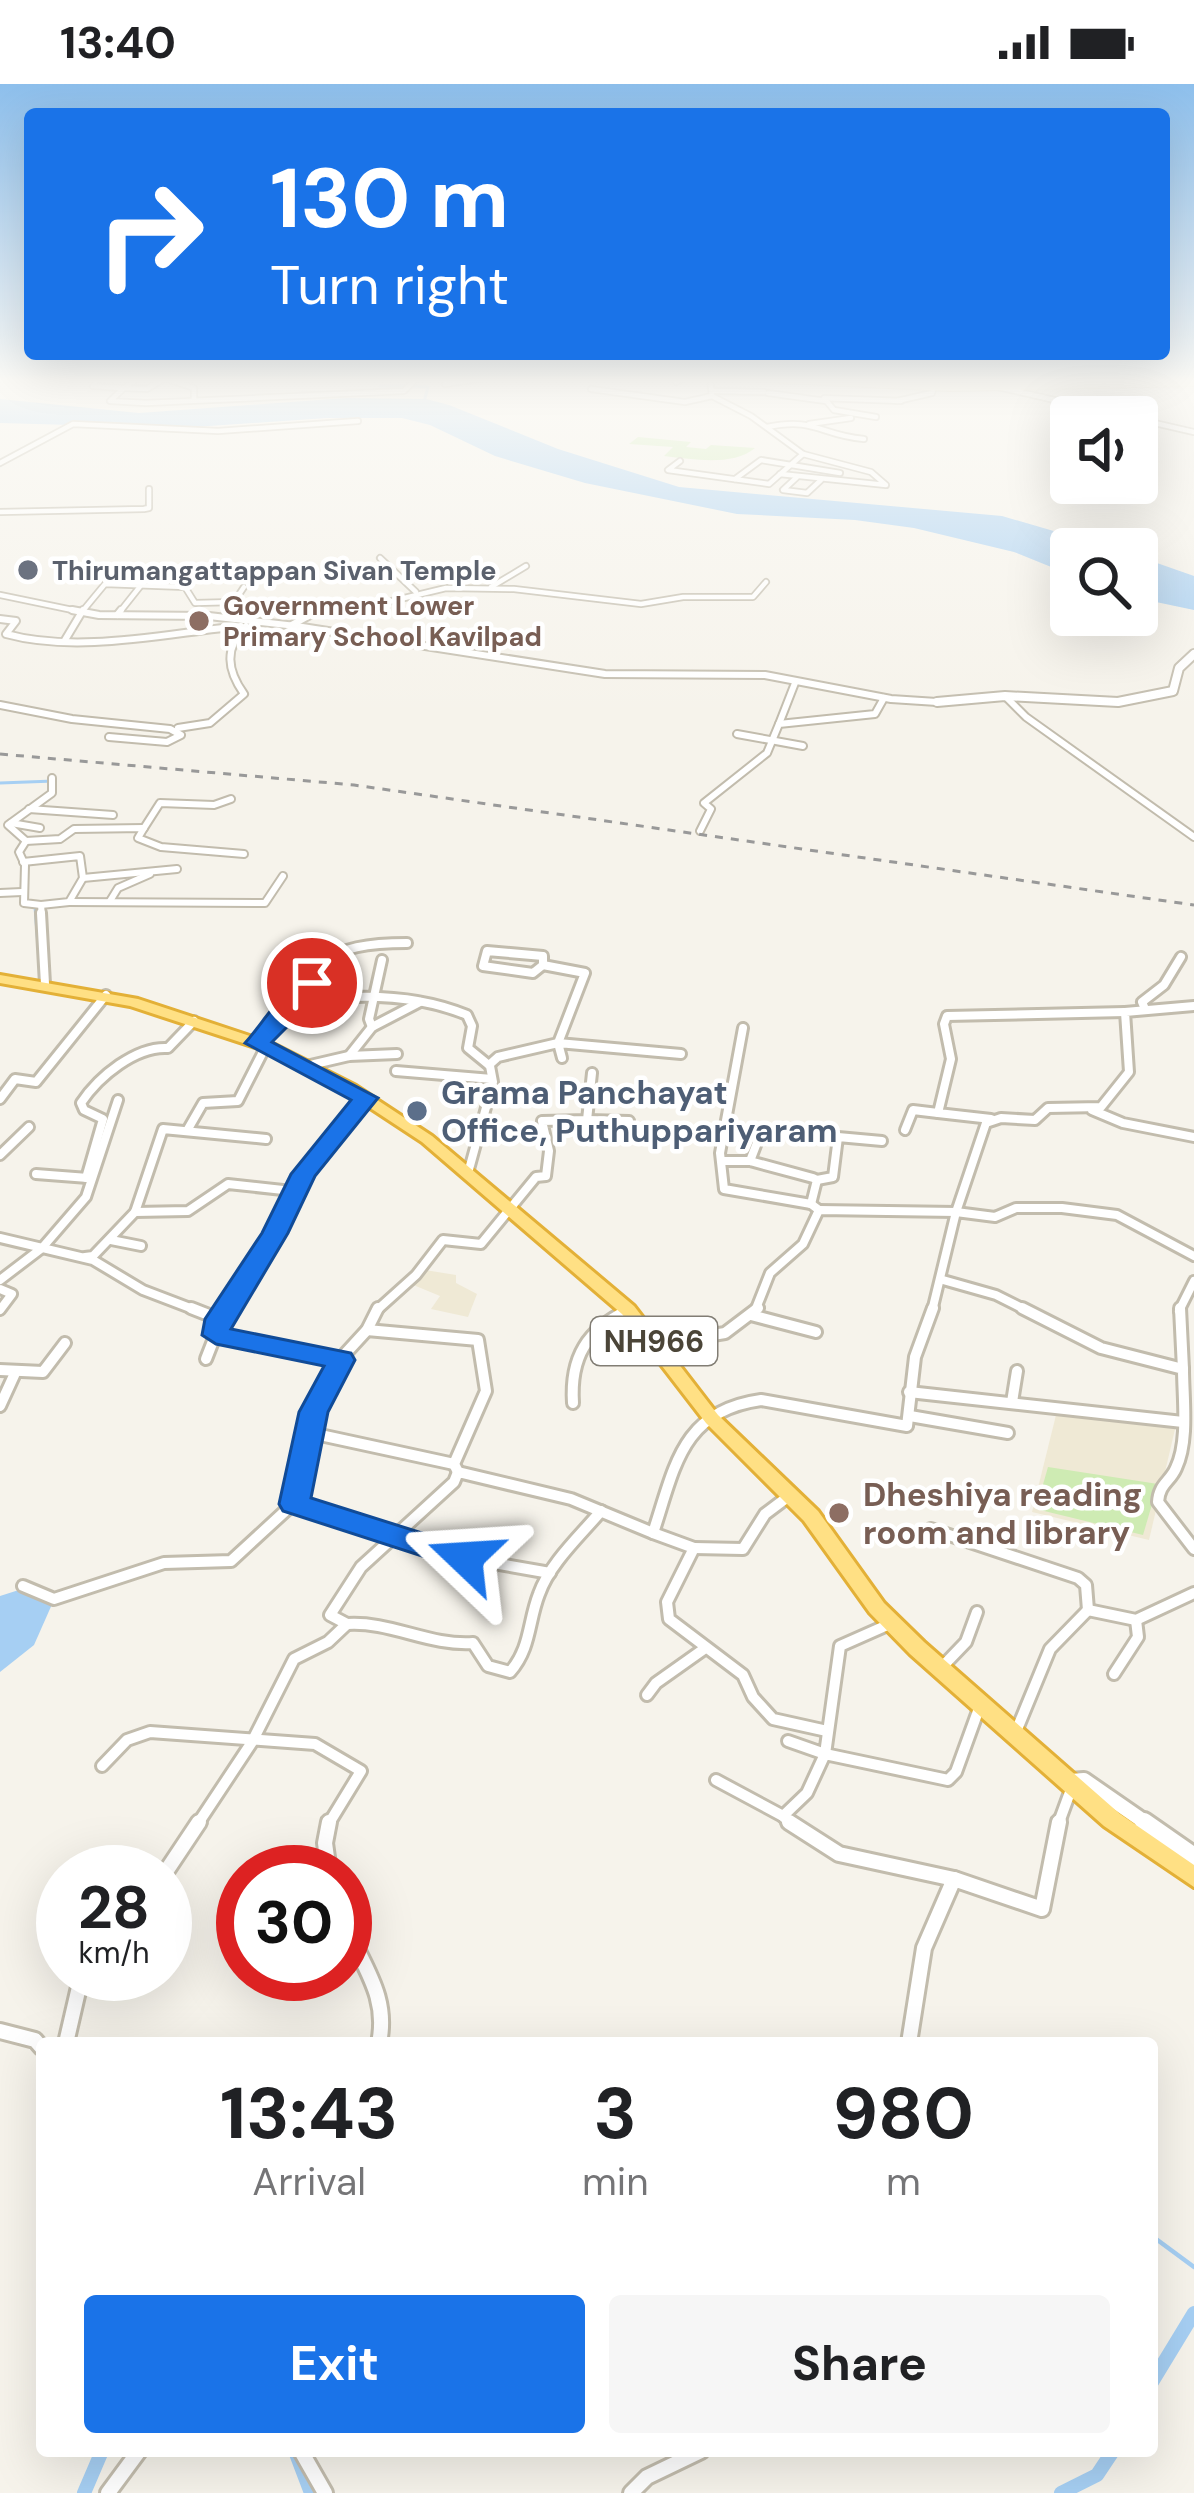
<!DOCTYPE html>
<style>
:root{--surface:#fff;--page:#f6f6f6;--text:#202124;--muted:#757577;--accent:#1a73e8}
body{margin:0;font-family:"DM Sans",sans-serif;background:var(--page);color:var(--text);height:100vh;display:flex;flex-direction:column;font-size:45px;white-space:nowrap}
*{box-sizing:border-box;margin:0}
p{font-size:39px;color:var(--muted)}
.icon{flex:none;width:66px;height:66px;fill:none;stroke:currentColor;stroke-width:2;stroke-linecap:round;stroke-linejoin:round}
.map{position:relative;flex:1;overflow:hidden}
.panel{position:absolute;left:36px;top:1953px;width:1122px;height:420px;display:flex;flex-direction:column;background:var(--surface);border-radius:12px;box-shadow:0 12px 48px #0002}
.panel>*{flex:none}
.banner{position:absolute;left:24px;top:24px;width:1146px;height:252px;border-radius:12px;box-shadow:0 12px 48px #0002;background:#1a73e8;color:#fff;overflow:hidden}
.tools{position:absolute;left:1050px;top:312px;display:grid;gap:24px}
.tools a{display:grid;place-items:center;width:108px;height:108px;border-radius:12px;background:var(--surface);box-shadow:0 12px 48px #0002;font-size:60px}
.speed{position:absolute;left:36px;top:1761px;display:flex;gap:24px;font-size:60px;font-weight:700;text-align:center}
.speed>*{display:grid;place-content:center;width:156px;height:156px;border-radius:50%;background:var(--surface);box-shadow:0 12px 48px #0002;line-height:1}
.speed small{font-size:30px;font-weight:400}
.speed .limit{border:18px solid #d22;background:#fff;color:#111}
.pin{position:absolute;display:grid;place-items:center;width:102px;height:102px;color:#fff;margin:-51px;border:6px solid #fff;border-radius:50%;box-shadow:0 3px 12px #0007}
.me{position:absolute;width:132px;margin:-66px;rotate:290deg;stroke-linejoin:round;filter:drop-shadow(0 0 9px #0008)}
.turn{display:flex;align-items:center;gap:42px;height:252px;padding:0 48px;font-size:54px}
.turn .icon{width:156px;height:156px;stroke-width:2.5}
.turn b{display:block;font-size:84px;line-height:102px}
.eta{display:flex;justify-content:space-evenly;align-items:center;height:204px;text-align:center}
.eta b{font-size:72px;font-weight:700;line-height:84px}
.cta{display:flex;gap:24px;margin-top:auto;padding:24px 48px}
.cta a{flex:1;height:138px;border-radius:12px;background:var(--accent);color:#fff;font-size:48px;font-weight:700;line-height:138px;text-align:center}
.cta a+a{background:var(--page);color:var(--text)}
.status{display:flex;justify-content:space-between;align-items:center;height:84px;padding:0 60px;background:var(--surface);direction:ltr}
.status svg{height:33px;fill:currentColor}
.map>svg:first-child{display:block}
.education{fill:#efe9d5}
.green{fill:#ceebb3}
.water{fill:#a6cff3}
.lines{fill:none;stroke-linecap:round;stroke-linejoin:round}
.stream-far1{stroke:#a6cff3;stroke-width:3}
.stream{stroke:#a6cff3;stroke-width:4.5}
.canal{stroke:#a6cff3;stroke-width:14}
.minor-far4-casing{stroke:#c2bcad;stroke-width:8}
.minor-far3-casing{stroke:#c2bcad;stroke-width:10}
.minor-far2-casing{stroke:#c2bcad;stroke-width:14}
.minor-far1-casing{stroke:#c2bcad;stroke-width:16}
.minor-casing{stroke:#c2bcad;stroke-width:20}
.tertiary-far2-casing{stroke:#c2bcad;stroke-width:12}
.tertiary-far1-casing{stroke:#c2bcad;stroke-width:20}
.tertiary-casing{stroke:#c2bcad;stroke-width:24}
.secondary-casing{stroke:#d7ca9a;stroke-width:10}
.trunk-casing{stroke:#e3b037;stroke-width:6}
.minor-far4{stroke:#fff;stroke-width:4.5}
.minor-far3{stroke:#fff;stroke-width:6}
.minor-far2{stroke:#fff;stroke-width:8}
.minor-far1{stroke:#fff;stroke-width:10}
.minor{stroke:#fff;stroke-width:14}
.tertiary-far2{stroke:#fff;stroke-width:8}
.tertiary-far1{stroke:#fff;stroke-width:14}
.tertiary{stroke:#fff;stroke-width:18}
.secondary{stroke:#fff6cc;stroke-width:8}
.trunk{fill:#ffe084;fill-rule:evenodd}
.rail{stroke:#999;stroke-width:3;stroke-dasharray:8 8;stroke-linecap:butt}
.route{fill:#1a73e8;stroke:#114b97;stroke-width:3}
.worship-dot{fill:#6b7280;stroke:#fff;stroke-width:4.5}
.education-dot{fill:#8d6e63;stroke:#fff;stroke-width:4.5}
.service-dot{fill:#5c6f8a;stroke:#fff;stroke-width:4.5}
.labels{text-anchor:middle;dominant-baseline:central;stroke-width:9;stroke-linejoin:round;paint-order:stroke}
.far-worship-label{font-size:27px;font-weight:bold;fill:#5b616d;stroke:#fff;text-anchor:start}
.far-education-label{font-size:27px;font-weight:bold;fill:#785e54;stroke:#fff;text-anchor:start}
.shield{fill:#fff;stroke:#817d74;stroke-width:3}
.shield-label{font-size:30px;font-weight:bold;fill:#4b4538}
.service-label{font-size:33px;font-weight:bold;fill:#4e5e75;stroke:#fff;text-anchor:start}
.education-label{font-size:33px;font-weight:bold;fill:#785e54;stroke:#fff;text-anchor:start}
</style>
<div class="status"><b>13:40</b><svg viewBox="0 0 49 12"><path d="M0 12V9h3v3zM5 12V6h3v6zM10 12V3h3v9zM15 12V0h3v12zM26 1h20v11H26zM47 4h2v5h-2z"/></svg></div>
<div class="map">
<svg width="1194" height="2409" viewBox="0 0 1194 2409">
<rect width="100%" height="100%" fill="#f6f3eb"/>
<g class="education">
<path d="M 425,1186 L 456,1191 L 456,1199 L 477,1210 L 468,1233 L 431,1225 L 440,1212 L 411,1200 Z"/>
<path d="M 1058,1323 L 1176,1341 L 1149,1456 L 1032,1428 Z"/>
</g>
<g class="green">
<path d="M 638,353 L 691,358 L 686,363 L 706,365 L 711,361 L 755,364 C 733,382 697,376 664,372 L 673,363 L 629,360 Z"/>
<path d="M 1048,1383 L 1158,1400 L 1143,1451 L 1036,1425 Z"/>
</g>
<g class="water">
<path d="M 346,314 L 426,315 L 449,321 L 558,365 L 679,403 L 1002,432 L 1115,465 L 1071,465 L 1071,491 L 1014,468 L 914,444 L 855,436 L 737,430 L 585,399 L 495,372 L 430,341 L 402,334 L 327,334 L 180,344 L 0,339 L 0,315 L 139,329 Z"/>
<path d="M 1137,472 L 1194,492 L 1194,526 L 1137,514 Z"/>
<path d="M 22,1505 L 53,1518 L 34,1561 L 0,1588 L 0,1512 Z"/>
</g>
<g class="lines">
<g class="stream-far1">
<path d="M 380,302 L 404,302"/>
<path d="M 413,302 L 428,303 L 425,314"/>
<path d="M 0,699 L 54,697 L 53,711"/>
<path d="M 35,823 L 38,862"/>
</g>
<path class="stream" d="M 1152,2152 L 1194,2183"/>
<g class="canal">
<path d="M 1152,2298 L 1194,2229"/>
<path d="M 295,2367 L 311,2409"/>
<path d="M 84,2409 L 102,2367"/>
<path d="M 1061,2409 L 1097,2391 L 1113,2367"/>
</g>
<g class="minor-far4-casing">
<g id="minor-far4">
<path d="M 98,294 L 93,302 L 124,304 L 110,317 L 146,319 L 404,307 L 417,294"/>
<path d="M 138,294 L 124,304 L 147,305 L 162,296"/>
<path d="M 164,294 L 194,304 L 194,315"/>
<path d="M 676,298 L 686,294"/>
<path d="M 445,300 L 485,294"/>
<path d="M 998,303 L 1194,348"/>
<path d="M 591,305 L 685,318 L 712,312"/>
<path d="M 712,307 L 764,308"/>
<path d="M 768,309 L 826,317"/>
<path d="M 897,317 L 932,309 L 934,303"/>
<path d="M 876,333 L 834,326 L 824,314 L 901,317"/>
<path d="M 809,340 L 851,334"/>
<path d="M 767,343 C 816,333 819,351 864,355"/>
<path d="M 680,377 L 668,386 L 769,400 L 803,370 L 751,332 L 712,312 L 710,294"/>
<path d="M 0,379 L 73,340 L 218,347 L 358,337"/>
<path d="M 780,390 L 886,401 L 871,388 L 803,370"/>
<path d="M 797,393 L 783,406 L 807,409 L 821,396"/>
<path d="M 735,395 L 761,376 L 840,389"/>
<path d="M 0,428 L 144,425 L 149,424 L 149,405"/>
<path d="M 380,474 L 416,508"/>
<path d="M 491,503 L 526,482"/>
<path d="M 0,511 L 87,529"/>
<path d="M 81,529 L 105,500 L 185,503 L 195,519 L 234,518 L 244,503"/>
<path d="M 119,529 L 142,500"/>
<path d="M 309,529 L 371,522 L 446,504 L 514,505 L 641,520 L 683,513 L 753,513 L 766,498"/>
</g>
</g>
<g class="minor-far3-casing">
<g id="minor-far3">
<path d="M 72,526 L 99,531 L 209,532 L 296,542 L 605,590 L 765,591 L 891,615 L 937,618"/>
<path d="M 117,531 L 121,526"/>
<path d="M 0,535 L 16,537 L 6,550 C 79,570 167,549 241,542"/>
<path d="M 290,542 L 319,526"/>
<path d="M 65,556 L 83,526"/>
<path d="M 1005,612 L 1026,633 L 1194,753"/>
<path d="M 0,621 L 72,635 L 170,645 L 181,651 L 167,658 L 109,653"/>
<path d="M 779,640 L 795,599"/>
<path d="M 178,644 L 210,639 L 244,610 C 227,586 224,564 246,542"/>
<path d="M 737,650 L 803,662"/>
<path d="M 29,725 L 113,731"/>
<path d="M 11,739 L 40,744"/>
<path d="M 144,744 L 160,719 L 214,721 L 231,715"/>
<path d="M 700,747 L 711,725 L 704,719 L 767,669 L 779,640 L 875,630 L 884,614"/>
<path d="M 26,757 L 60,755 L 74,745 L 144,744 L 138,754 L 161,763 L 244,770"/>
<path d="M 23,778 L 80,772 L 83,794 L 69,818 L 41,821"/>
<path d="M 83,794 L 177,785"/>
<path d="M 0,809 L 22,808"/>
<path d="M 110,817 L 118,804 L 150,790"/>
<path d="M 69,818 L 265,819 L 283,792"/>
<path d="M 42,832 L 41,821 L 24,819 L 25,781 L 19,768 L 26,757 L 8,741 L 52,709 L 52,694"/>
</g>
</g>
<g class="minor-far2-casing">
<g id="minor-far2">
<path d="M 41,829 L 45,900"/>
<path d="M 487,867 L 543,872 L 543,881 L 533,889 L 483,882 Z"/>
<path d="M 286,920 C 344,910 412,908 467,931 L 472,942 L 468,964 L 490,982 L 493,998 L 468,1089"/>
<path d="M 1145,925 L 1142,918 L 1164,901 L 1181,873"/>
<path d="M 372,943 L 369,935 L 382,876"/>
<path d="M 743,944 L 720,1069 L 724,1105 L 811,1120 L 819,1126"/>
<path d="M 257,959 L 312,899 L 311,884 C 339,862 373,859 407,859"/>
<path d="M 349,972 L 372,943 L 420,918"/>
<path d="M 562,974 L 558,959 L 681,970"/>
<path d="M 489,981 L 498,973 L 558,959 L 585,889 L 543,881"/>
<path d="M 306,982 L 349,972 L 397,970"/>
<path d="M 396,987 L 492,995"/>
<path d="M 0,1015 L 15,995 L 36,998 L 106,911"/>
<path d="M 1092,1026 L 1123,1039 L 1194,1053"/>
<path d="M 991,1035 L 938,1029 L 951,975 L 944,940 L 947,932 L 1125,928"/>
<path d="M 587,1036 L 629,1037"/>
<path d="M 188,1045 L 203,1019 L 238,1017 L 266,962"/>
<path d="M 905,1046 L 913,1026 L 938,1029"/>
<path d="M 0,1071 L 29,1043"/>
<path d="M 722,1077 L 750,1077 L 813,1094 L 817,1096 L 811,1120"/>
<path d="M 750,1077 L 760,1051"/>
<path d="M 36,1090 L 88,1094"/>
<path d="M 86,1094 L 103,1035 L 84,1026 L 81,1019 C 99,992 136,962 168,964 L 194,937"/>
<path d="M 817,1096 L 833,1093 L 838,1053 L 882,1057"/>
<path d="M 135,1128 L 188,1127 L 228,1100 L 292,1107"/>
<path d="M 0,1154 L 93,1176 L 143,1206 L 198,1227"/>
<path d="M 111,1156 L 141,1162"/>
<path d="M 85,1173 L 93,1172 L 135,1128 L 163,1045 L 266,1055"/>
<path d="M 0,1196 L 42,1164 L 86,1113 L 118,1016"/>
<path d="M 943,1196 L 996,1211 L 1028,1227"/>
<path d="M 0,1205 L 12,1210 L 0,1226"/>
<path d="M 224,1227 L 275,1149 L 292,1107 L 366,1014"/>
<path d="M 376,1227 L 416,1191 L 443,1156 L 481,1160 L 536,1093 L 546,1092 L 549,1067 L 542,1037 L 587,1036 L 592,989"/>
<path d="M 755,1227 L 770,1189 L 803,1160 L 819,1126 L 956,1128 L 986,1039 L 1001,1034 L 1035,1036 L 1048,1024 L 1101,1023 L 1129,988 L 1125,928 L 1194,922"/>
<path d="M 932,1227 L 956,1128 L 995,1133 L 1016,1124 L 1062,1124 L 1117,1131 L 1194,1172"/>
<path d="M 1179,1227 L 1194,1197"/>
</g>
</g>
<g class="minor-far1-casing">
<g id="minor-far1">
<path d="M 191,1224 L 219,1235"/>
<path d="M 1022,1224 L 1101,1264 L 1183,1285 C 1183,1314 1189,1357 1176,1384 C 1170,1398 1159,1400 1158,1418 L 1194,1465"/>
<path d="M 1180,1224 L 1183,1285"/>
<path d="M 751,1231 L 816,1248"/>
<path d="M 367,1246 L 478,1256 L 486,1307 L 454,1380 L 458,1388"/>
<path d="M 216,1251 L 341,1276"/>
<path d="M 657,1260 L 725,1249 L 758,1224"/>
<path d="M 206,1275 L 226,1224"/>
<path d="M 0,1286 L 43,1288 L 65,1259"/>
<path d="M 909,1308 L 1183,1338"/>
<path d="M 1012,1318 L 1017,1287"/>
<path d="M 573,1319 C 570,1273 587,1246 628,1226"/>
<path d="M 0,1322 L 16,1287"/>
<path d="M 910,1332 L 1008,1349"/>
<path d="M 311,1349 L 454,1380"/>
<path d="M 294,1419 L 465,1474 L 550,1489"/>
<path d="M 931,1445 L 1078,1494 L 1086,1501 L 1088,1526"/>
<path d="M 653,1449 L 694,1464 L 667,1518 L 669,1535 L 743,1591 L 753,1613 L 773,1635 L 827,1647"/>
<path d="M 694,1464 L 743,1465 L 765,1430 L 789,1412"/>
<path d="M 23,1502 L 54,1515 L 164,1479 L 231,1477 L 294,1419 L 314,1328 L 345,1270 L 367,1246 L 378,1224"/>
<path d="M 1088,1526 L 1136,1536 L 1194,1509"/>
<path d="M 347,1540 C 390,1537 429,1562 473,1559 L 488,1582 L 510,1588 C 531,1564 528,1538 539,1510 C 550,1479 580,1452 601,1427"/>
<path d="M 942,1583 L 966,1558 L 977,1528"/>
<path d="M 1114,1590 L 1138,1553 L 1136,1536"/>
<path d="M 647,1611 L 656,1599 L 704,1565"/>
<path d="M 1015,1650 L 1050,1565 L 1088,1526"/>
<path d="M 788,1657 L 825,1670 L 840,1562 L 892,1539"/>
<path d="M 102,1682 L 127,1656 L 150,1648 L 315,1660 L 361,1687 L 328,1741"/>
<path d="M 716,1696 L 783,1732 L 807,1709 L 825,1670 L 948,1696 L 956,1688 L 981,1619"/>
<path d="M 783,1732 L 792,1741"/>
<path d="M 197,1741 L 252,1658 L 294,1575 L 328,1558 L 347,1540 L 330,1531 L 361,1483 L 454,1398 L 458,1388 L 571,1415 L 653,1449 C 675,1383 681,1327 761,1316 L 907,1342 L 915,1273 L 933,1224"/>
<path d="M 1058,1741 L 1073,1700"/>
</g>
</g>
<g class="minor-casing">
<g id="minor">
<path d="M 789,1738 L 839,1770 L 954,1795"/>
<path d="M 329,1788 L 325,1759 L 329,1738"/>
<path d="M 165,1789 L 199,1738"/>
<path d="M 345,1839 C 362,1882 389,1911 379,1959"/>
<path d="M 0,1947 L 35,1956 L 42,1964"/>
<path d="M 66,1959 L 82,1890"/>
<path d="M 909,1959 L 924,1864 L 954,1795 L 1042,1825 L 1059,1738"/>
<path d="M 301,2367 L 325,2409"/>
<path d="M 108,2409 L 139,2367"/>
<path d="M 631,2409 L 647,2393 L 701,2367"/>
</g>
</g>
<g class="tertiary-far2-casing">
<path id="tertiary-far2" d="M 937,618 L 1005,612 L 1118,618 L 1173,607 L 1179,584 L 1194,570"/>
</g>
<g class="tertiary-far1-casing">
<path id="tertiary-far1" d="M 1071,1697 L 1084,1696 L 1149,1741"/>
</g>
<g class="tertiary-casing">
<path id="tertiary" d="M 1144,1738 L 1194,1773"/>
</g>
<g class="secondary-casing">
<path id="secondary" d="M 760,294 L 951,303 L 1194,298"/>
</g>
<g class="trunk-casing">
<path id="trunk" d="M 0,891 L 138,915 L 271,959 L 356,1002 L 432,1052 L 634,1222 L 718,1331 L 818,1427 L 884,1519 L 924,1558 L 1120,1730 L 1194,1781 L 1194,1803 L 1104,1742 L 910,1570 L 870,1529 L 804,1437 L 706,1339 L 622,1230 L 422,1058 L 346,1008 L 261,965 L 130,922 L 0,899 Z"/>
</g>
<use href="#minor-far4" class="minor-far4"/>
<use href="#minor-far3" class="minor-far3"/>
<use href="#minor-far2" class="minor-far2"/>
<use href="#minor-far1" class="minor-far1"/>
<use href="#minor" class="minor"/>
<use href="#tertiary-far2" class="tertiary-far2"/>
<use href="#tertiary-far1" class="tertiary-far1"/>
<use href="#tertiary" class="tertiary"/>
<use href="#secondary" class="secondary"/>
<use href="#trunk" class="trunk"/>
<path class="rail" d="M 0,670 L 354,701 L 1194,821"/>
</g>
<linearGradient id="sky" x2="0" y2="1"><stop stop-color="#8dbfec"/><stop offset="0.47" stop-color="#fbfaf6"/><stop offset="1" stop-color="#fbfaf6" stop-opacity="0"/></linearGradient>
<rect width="1194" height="631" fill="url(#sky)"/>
<path class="route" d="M 312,892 L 323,899 L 296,923 L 287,943 L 272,958 L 378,1014 L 315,1092 L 288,1149 L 231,1245 L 351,1269 L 355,1276 L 328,1328 L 311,1414 L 476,1466 L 481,1474 L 476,1483 L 465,1486 L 283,1427 L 279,1420 L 299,1328 L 324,1282 L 216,1260 L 202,1251 L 205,1235 L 262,1149 L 291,1090 L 351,1016 L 245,959 C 266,936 281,904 312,892 Z"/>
<circle class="worship-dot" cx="28" cy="486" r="12"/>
<g class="education-dot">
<circle cx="199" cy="537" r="12"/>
<circle cx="839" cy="1429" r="12"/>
</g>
<circle class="service-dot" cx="417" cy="1027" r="12"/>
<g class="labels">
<g class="far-worship-label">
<text x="52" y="486">Thirumangattappan Sivan Temple</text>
</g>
<g class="far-education-label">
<text x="223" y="521">Government Lower<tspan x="223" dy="31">Primary School Kavilpad</tspan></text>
</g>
<rect class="shield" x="591" y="1233" width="126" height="48" rx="9"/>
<g class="shield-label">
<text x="654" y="1257">NH966</text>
</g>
<g class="service-label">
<text x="441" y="1008">Grama Panchayat<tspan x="441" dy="38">Office, Puthuppariyaram</tspan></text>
</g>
<g class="education-label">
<text x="863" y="1410">Dheshiya reading<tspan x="863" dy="38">room and library</tspan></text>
</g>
</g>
</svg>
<div class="tools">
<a><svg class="icon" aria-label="sound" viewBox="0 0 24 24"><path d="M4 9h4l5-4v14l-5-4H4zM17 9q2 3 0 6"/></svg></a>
<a><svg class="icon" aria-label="search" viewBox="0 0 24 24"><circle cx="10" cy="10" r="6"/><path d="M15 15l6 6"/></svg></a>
</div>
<div class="speed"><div>28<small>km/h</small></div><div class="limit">30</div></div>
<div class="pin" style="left:312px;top:899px;background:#d93025"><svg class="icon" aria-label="arrive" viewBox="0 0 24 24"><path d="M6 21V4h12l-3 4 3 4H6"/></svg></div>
<svg class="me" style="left:465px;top:1474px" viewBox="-20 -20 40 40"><path d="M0-17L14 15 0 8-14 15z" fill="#1a73e8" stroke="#fff" stroke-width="4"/></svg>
<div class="banner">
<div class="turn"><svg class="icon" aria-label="right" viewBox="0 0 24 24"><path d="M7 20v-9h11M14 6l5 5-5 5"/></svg><div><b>130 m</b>Turn right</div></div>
</div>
<section class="panel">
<div class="eta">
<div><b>13:43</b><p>Arrival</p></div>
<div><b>3</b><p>min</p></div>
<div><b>980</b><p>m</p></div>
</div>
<div class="cta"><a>Exit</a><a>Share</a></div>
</section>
</div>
